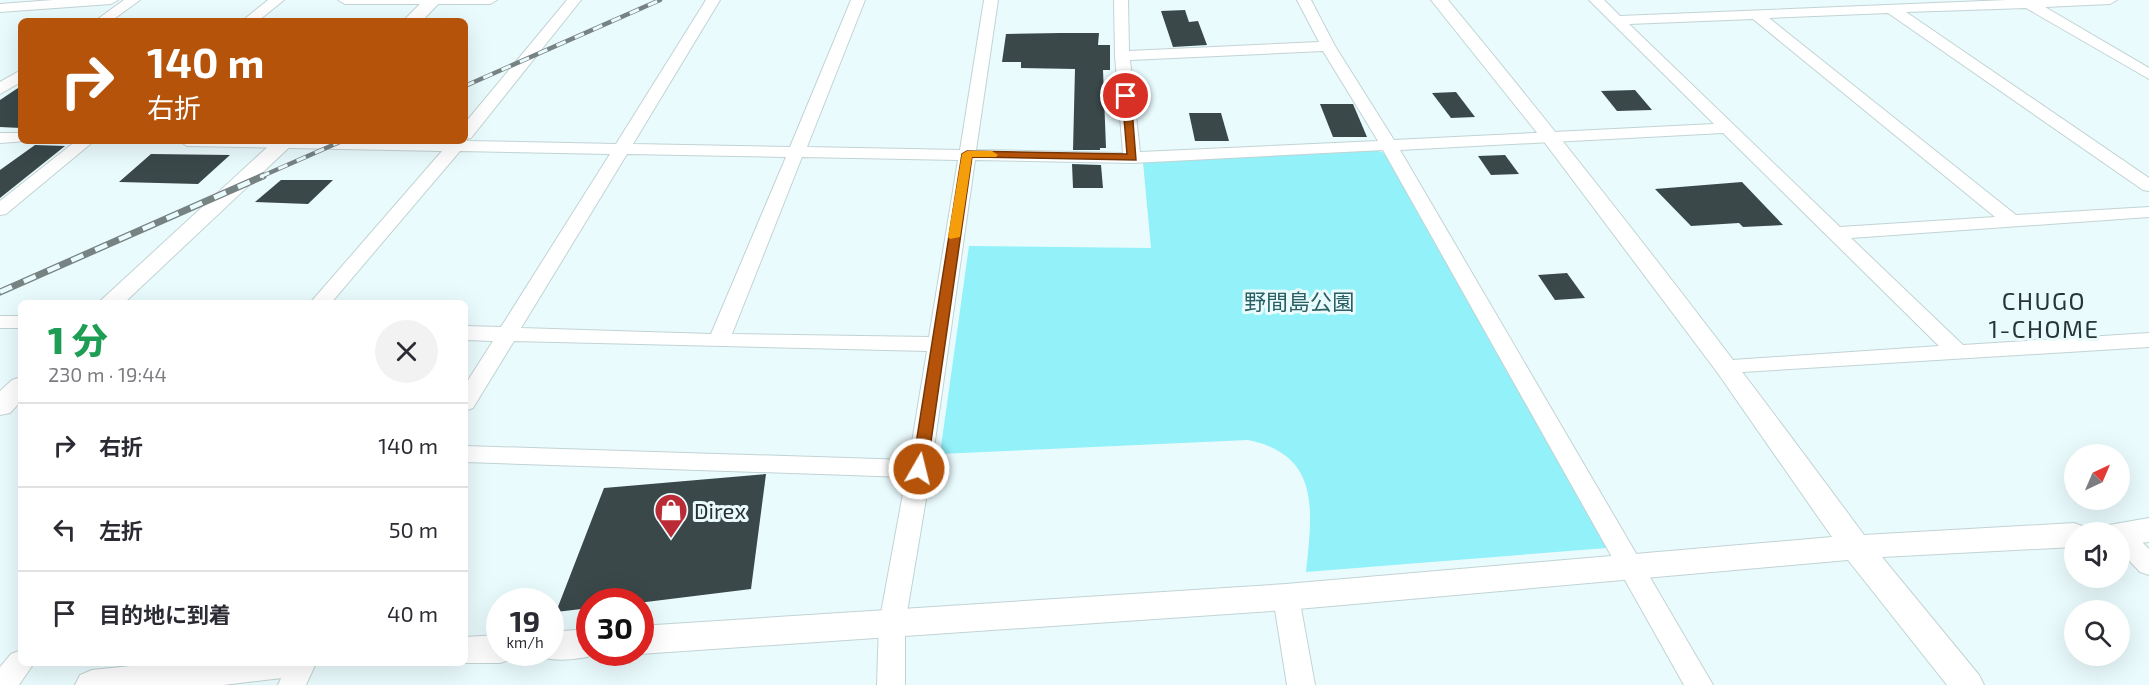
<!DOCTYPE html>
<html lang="ja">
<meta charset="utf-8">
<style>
:root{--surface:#fff;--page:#f2f2f3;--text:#2b2b33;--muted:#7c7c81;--line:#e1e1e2}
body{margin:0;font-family:"Exo 2","Noto Sans JP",sans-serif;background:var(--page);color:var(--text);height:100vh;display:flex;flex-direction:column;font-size:22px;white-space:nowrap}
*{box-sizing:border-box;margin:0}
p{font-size:20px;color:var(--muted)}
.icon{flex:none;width:33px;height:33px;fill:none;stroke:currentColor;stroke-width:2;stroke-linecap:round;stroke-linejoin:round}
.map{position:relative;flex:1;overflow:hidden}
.sheet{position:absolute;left:18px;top:300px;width:450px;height:366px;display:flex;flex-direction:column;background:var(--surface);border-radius:9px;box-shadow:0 6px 24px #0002}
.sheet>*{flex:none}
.banner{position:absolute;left:18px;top:18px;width:450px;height:126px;border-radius:9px;box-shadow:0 6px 24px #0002;background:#b45309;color:#fff;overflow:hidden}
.needle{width:39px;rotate:44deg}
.fabs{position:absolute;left:2064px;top:444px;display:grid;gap:12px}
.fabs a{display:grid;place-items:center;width:66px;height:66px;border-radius:50%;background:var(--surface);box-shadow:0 6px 24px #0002;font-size:30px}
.speed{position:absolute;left:486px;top:588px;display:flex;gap:12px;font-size:30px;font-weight:700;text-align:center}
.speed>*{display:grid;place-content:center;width:78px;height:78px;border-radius:50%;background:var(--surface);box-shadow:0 6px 24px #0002;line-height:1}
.speed small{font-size:15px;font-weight:400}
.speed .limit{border:9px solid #d22;background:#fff;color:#111}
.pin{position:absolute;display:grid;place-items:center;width:51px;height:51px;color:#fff;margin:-26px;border:3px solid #fff;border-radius:50%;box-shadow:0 2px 6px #0007}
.me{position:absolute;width:66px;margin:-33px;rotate:8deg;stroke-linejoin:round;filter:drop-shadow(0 0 4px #0008)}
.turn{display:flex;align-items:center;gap:21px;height:126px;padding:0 30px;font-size:27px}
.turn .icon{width:78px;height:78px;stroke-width:2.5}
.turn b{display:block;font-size:42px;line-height:51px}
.round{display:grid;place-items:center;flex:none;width:63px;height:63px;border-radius:32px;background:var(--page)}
.head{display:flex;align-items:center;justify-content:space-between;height:102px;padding:0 30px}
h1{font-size:36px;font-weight:800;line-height:45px;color:#1e9e55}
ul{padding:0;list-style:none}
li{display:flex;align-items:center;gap:18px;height:84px;padding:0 30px;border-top:2px solid var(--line)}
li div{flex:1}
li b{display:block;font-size:22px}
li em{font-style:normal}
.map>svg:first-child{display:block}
.green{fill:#92f1f9}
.building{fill:#3a4849}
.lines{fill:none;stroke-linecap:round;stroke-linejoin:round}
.minor-casing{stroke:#c2d3d4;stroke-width:2}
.tertiary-casing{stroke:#c2d3d4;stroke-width:2}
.minor{fill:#fff;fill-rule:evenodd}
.tertiary{fill:#fff;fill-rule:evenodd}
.rail-far1-casing{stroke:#778283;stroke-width:4.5}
.rail-casing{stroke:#778283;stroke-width:7}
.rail-far1{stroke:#eafbfd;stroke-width:3;stroke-dasharray:10;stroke-linecap:butt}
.rail{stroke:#eafbfd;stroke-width:4.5;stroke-dasharray:13;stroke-linecap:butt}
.route{fill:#b45309;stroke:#753606;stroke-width:1.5}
.slow{fill:#f59e0b}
.labels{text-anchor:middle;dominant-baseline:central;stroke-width:6;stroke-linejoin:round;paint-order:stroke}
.park-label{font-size:22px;fill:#2a5f63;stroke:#eafbfd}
.poi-label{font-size:22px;fill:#292f30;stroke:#eafbfd;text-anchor:start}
.neighbourhood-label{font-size:24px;letter-spacing:1.5px;fill:#273536;stroke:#eafbfd}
</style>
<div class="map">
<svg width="2149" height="685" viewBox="0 0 2149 685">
<rect width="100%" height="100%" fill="#eafbfd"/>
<path class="green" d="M 1376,150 L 1384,153 L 1607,548 L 1306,572 C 1312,513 1322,455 1248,440 L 940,454 L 969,246 L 1151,248 L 1143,162 Z"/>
<g class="building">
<path d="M 1185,10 L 1189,22 L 1198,21 L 1207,45 L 1173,47 L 1161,11 Z"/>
<path d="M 1061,33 L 1099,33 L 1098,45 L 1110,45 L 1110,70 L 1103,70 L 1106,148 L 1100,148 L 1100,150 L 1073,150 L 1075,69 L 1021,68 L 1021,62 L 1002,62 L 1006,34 Z"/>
<path d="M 21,86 L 21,128 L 0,127 L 0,100 Z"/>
<path d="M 1635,90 L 1652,110 L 1617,111 L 1601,91 Z"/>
<path d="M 1456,92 L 1475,117 L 1451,118 L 1432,93 Z"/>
<path d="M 1320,104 L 1353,104 L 1367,137 L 1333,137 Z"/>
<path d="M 1189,113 L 1221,113 L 1229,141 L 1195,141 Z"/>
<path d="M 35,145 L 65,146 L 0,198 L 0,170 Z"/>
<path d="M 151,154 L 230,155 L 198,184 L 119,182 Z"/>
<path d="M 1505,155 L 1519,174 L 1491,175 L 1478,156 Z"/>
<path d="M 1072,164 L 1101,165 L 1103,188 L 1073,188 Z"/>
<path d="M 281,180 L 333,180 L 308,204 L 255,202 Z"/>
<path d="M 1742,182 L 1783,225 L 1743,227 L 1739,223 L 1691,226 L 1655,189 Z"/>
<path d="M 1567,273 L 1585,298 L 1555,300 L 1538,275 Z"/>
<path d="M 766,474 L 751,589 L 646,602 L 590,602 L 590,608 L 556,612 L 604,488 Z"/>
</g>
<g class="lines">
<g class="minor-casing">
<g id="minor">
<path d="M 53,0 L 118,0 L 111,4 L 0,12 L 0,4 Z"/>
<path d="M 124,0 L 140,0 L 111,21 L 95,21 Z"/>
<path d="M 268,0 L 284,0 L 258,21 L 242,21 Z"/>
<path d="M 338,0 L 497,0 L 490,4 L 345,4 Z"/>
<path d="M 567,0 L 581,0 L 471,138 L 466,139 L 467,141 L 616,144 L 706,0 L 720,0 L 633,144 L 790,147 L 851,0 L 865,0 L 807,147 L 960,150 L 984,0 L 998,0 L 976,150 L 1123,153 L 1115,56 L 1114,0 L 1128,0 L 1129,51 L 1319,42 L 1297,0 L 1311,0 L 1335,46 L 1394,140 L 1714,124 L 1589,0 L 1604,0 L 1620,16 L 2007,0 L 2117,0 L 2110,4 L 2045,7 L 2149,68 L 2149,79 L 2026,8 L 1906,12 L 2149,178 L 2149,191 L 2143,190 L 1888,13 L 1769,18 L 2016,215 L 2149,207 L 2149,217 L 1851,238 L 1963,345 L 2149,333 L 2149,347 L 1726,373 L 1718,371 L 1715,366 L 1718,361 L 1939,346 L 1723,133 L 1400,150 L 1713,685 L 1684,685 L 1383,150 L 1132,163 L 975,160 L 931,469 L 905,624 L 905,685 L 877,685 L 879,624 L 906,477 L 465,462 L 465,446 L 909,460 L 927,351 L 514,341 L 473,408 L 465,411 L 465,385 L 493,341 L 465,340 L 465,326 L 501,327 L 610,154 L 460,151 L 331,303 L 310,303 L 442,151 L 187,146 L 179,141 L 465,141 L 465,123 ZM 1753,19 L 1995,217 L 1840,227 L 1629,24 ZM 1323,51 L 1378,141 L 1140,152 L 1130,60 ZM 627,154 L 786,157 L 711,334 L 521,328 ZM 802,157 L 958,160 L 929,337 L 732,334 Z"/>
<path d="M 21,70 L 21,82 L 0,94 L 0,82 Z"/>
<path d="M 0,133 L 21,133 L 21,141 L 27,141 L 0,143 Z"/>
<path d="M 76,141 L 94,141 L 6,214 L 0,215 L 0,201 Z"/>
<rect x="0" y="316" width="21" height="12"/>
<path d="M 2120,526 L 2129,529 L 2149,549 L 2149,575 L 2140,572 L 2120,551 L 2120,532 L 2109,532 Z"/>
<path d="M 1286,586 L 1295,589 L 1299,597 L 1315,685 L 1287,685 L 1273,597 L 1277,589 Z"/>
<path d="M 21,650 L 21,663 L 34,663 L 19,685 L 0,685 L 0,667 L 11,654 Z"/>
<path d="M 288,663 L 316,663 L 306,685 L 278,685 Z"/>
</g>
</g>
<g class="tertiary-casing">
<g id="tertiary">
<path d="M 424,0 L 442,0 L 422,21 L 403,21 Z"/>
<path d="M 1431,0 L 1448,0 C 1592,174 1730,353 1864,535 L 2074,523 L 2085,527 L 2088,532 L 2074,532 L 2074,547 L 1882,557 L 1979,675 L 1984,685 L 1947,685 L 1848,560 L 1286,610 L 640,654 L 636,652 L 640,652 L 640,626 L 1286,584 L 1832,537 L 1717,372 L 1542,139 Z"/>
<path d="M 274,141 L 296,141 L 124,303 L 98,303 Z"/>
<path d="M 21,377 L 21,401 L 10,413 L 0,415 L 0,391 L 12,380 Z"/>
<path d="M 2149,518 L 2149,542 L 2120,545 L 2120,532 L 2105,532 L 2109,525 Z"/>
<path d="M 590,629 L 590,652 L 602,653 C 583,659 557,663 538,656 L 537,652 L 550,652 L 550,632 Z"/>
<path d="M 500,635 L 500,652 L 515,652 L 512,659 L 500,663 L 459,663 L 465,663 L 465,637 Z"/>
<path d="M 159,663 L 308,663 L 303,673 L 291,677 L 223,685 L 75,685 L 80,675 L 92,670 Z"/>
</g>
</g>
<use href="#minor" class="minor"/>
<use href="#tertiary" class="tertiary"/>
<g class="rail-far1-casing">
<g id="rail-far1">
<path d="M 465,86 L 660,0"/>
<path d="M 260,177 L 342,141"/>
</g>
</g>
<g class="rail-casing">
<path id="rail" d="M 0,292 L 263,176"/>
</g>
<use href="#rail-far1" class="rail-far1"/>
<use href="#rail" class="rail"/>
</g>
<path class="route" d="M 1122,94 L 1131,96 L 1136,160 L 972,157 L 927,469 L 925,473 L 914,473 L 912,469 L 962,154 L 967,151 L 1127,154 Z"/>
<path class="slow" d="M 992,151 L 998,155 L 996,157 L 972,157 L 960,237 L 950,239 L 948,237 L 962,154 L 967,151 Z"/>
<defs>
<g id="shop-pin" transform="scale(1.725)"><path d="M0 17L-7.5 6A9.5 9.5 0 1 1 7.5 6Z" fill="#bb2b36" stroke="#eafbfd"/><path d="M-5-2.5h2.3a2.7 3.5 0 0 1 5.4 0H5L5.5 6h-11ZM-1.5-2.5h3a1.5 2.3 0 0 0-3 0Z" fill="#fff"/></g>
</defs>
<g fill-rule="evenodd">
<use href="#shop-pin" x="671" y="510"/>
</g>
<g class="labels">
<g class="park-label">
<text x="1299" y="301">野間島公園</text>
</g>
<g class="poi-label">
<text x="694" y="510">Direx</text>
</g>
<g class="neighbourhood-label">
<text x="2044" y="300">CHUGO<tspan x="2044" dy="28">1-CHOME</tspan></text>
</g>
</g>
</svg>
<div class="fabs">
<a><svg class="needle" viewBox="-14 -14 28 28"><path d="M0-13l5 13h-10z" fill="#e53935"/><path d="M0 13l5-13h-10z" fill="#7c7c81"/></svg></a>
<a><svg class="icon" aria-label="sound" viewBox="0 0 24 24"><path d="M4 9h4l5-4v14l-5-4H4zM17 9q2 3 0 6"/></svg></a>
<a><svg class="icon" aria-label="search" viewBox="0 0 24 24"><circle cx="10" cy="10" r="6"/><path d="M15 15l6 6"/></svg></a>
</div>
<div class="speed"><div>19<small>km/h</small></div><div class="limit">30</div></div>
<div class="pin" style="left:1126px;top:96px;background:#d93025"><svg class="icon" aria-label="arrive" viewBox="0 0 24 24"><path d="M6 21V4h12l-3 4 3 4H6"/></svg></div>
<svg class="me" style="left:919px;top:469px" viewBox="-20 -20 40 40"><circle r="17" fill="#b45309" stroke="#fff" stroke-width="3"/><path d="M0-11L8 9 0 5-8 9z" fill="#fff"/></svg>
<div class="banner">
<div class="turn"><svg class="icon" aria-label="right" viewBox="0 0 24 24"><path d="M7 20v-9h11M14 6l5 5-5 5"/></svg><div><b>140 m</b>右折</div></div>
</div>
<section class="sheet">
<div class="head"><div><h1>1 分</h1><p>230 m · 19:44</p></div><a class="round"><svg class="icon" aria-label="close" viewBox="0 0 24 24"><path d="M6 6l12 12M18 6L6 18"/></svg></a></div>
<ul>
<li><svg class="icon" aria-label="right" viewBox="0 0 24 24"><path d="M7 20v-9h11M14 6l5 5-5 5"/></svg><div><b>右折</b></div><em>140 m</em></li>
<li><svg class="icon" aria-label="left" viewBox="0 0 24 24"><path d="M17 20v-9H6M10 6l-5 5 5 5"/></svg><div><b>左折</b></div><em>50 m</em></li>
<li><svg class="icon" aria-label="arrive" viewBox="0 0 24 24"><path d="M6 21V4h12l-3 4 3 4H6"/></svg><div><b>目的地に到着</b></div><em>40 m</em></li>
</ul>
</section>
</div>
